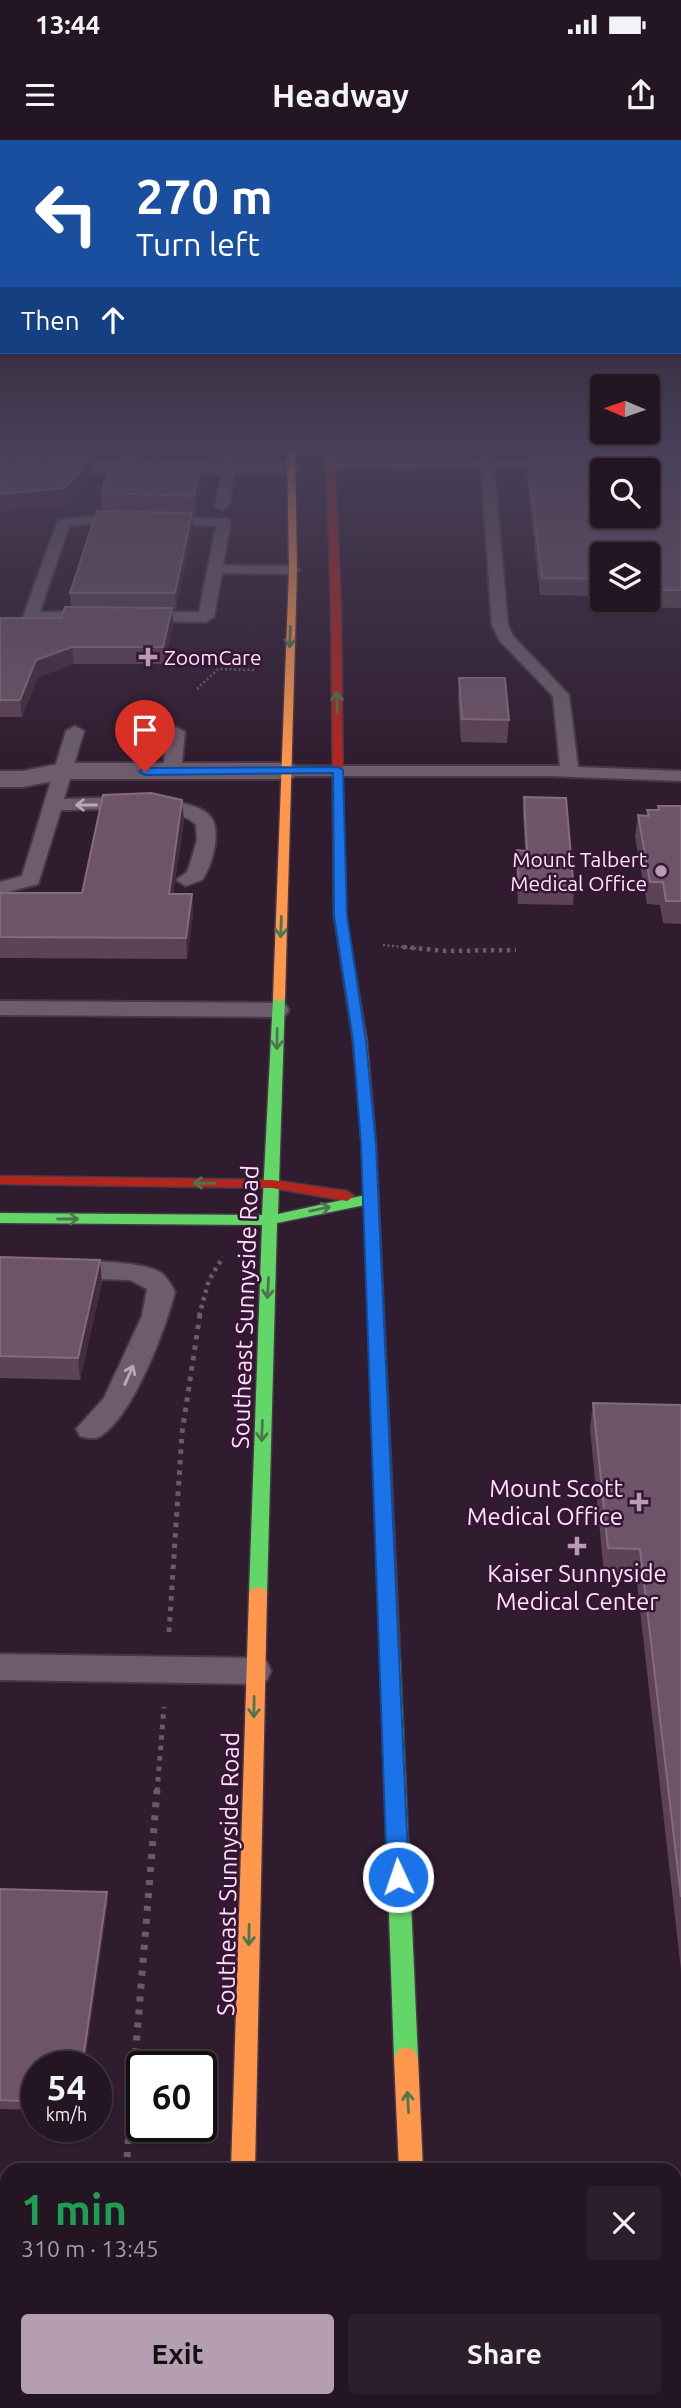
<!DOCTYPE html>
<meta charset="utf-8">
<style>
:root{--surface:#241523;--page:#2c1e2b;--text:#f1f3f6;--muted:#a39fa6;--line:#413441;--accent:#b59eb2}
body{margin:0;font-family:Ubuntu,sans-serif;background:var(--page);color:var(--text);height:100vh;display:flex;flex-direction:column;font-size:26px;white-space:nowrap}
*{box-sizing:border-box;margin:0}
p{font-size:23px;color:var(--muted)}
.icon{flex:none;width:38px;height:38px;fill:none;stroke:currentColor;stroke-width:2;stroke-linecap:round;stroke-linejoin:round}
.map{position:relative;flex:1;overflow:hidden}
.details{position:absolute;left:0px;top:2023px;width:682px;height:245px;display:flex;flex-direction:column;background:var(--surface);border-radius:21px 21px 0 0;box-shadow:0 2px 5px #0004,0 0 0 2px var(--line)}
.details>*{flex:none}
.banner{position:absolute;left:0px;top:0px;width:682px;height:214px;box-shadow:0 2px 5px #0004,0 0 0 2px var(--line);background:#1a4fa0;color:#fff;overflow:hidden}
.needle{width:46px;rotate:272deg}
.controls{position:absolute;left:590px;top:234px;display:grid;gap:14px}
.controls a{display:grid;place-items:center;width:70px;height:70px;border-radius:7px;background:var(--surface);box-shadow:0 2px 5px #0004,0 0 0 2px var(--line);font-size:35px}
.speed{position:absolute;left:21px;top:1911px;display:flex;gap:14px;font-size:35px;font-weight:700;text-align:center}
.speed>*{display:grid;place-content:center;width:91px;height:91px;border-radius:50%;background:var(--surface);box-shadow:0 2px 5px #0004,0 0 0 2px var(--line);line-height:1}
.speed small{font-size:18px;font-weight:400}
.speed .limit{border:4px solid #111;border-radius:10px;background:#fff;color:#111}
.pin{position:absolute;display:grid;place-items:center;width:60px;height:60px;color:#fff;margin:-72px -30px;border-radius:50% 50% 50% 0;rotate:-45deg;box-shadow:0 0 7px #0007}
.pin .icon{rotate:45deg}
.me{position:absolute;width:77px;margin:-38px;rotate:357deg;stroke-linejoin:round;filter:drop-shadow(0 0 5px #0008)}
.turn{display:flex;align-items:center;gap:24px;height:147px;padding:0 21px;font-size:32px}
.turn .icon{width:91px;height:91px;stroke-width:2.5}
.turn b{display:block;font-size:49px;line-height:60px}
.then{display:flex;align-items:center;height:66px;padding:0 21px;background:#0003;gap:14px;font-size:26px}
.round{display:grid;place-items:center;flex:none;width:74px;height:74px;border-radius:7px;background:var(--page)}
.headline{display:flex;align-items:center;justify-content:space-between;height:119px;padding:0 21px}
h1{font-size:42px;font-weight:700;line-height:52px;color:#1e9e55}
.cta{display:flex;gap:14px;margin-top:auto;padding:14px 21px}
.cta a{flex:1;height:80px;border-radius:7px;background:var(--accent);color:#111;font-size:28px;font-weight:700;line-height:80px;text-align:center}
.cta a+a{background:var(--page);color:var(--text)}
.status{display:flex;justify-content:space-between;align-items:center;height:49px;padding:0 35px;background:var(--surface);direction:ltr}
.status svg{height:19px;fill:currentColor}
header{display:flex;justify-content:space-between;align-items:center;height:91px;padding:0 21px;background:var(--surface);font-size:32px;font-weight:700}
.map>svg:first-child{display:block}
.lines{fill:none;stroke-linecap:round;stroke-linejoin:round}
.lane-casing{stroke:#483847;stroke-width:4}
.street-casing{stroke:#483847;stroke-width:4}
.fast-casing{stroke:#483847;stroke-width:3}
.slow-casing{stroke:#483847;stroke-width:3}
.jam-casing{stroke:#483847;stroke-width:3}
.path-far3{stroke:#695b69;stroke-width:2.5;stroke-dasharray:2 2.5;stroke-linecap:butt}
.path-far2{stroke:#695b69;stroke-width:4.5;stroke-dasharray:3.5 4.5;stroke-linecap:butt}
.path-far1{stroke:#695b69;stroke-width:5;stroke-dasharray:4.5 6;stroke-linecap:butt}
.path{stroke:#695b69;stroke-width:7;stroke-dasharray:5 8;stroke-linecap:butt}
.lane{fill:#6d5d6c;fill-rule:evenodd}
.street{fill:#6d5d6c;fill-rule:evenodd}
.fast{fill:#63d668;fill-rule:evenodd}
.slow{fill:#ff974d;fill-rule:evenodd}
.jam{fill:#b3261e;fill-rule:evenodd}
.wall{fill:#5d4356}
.shaded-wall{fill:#442c3f}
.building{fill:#6e5468;stroke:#846b7e;stroke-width:2;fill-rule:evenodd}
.oneway{stroke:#4e754f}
.oneway2{stroke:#bca7ba}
.route{fill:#1a73e8;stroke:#114b97;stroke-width:2}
.poi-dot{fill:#b59eb2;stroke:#381436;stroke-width:2.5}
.labels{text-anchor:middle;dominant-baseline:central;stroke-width:5;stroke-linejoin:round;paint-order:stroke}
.far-poi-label{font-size:21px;fill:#fce4f9;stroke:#381436;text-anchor:start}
.street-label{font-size:24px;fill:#fce4f9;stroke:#381436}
.poi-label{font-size:24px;fill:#fce4f9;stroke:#381436;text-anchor:end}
</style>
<div class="status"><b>13:44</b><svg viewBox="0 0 49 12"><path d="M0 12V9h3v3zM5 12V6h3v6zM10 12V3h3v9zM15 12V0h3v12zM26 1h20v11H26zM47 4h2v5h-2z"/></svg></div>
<header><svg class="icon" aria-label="menu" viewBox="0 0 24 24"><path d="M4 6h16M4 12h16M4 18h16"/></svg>Headway<svg class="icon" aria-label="share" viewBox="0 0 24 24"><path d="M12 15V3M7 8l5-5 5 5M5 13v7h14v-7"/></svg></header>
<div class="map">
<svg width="681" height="2268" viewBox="0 0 681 2268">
<rect width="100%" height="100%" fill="#301c2f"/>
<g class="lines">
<g class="lane-casing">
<g id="lane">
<path d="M 6,306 L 18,306 L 17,308 C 33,313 47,306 64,306 L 31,320 L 6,313 Z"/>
<path d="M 220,306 L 232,306 L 231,319 L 235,327 L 229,366 L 222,370 L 215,366 L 223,327 L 219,319 Z"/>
<path d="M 480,306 L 492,306 L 493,321 L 560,320 L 566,324 L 560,328 L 494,328 L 508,485 L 513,496 L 569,555 L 578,627 L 681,631 L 681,641 L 549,636 L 285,636 L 276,631 L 285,626 L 560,626 L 553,556 L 500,501 L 492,485 L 481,328 L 331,330 L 325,326 L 331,322 L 481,321 Z"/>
<path d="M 101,375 L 229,379 L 231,382 L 223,425 L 293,426 L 300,430 L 293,434 L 222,433 L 214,477 L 206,482 L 26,480 L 23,477 L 58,380 ZM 101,383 L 216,386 L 199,472 L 40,472 L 69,386 Z"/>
<path d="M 75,586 L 84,591 L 64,659 C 96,658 185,653 208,674 C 217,682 216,694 215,705 C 213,717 209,730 202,740 L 186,746 L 176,740 L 187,732 L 190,724 L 197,700 L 196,685 C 178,662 90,670 61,670 L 38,744 L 0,754 L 0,742 L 22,736 L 66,591 Z"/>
<path d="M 176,587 L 185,592 L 181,632 L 172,637 L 163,632 L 167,592 Z"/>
<path d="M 0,861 L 278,863 L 286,865 L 289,870 L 286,875 L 278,877 L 0,875 Z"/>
<path d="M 0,1120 C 36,1121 130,1117 158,1131 C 166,1135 171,1144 175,1152 C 165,1190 134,1274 101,1296 C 94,1300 87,1298 80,1296 L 76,1289 L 104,1258 L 142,1176 L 147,1149 L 130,1140 L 0,1136 Z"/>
<path d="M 0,1514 L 255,1518 L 267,1522 L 271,1531 L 267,1540 L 255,1544 L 0,1540 Z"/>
</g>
</g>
<g class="street-casing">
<g id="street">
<path d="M 0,320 L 292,322 L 301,328 L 292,334 L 0,332 Z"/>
<path d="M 63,623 L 285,623 L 294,625 L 298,631 L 294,637 L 285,639 L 63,639 L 23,647 L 0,647 L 0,631 L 23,631 Z"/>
</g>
</g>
<g class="fast-casing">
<g id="fast">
<path d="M 279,854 L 285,858 L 278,1074 L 370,1054 L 377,1059 L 370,1064 L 277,1083 L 267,1454 L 265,1459 L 258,1461 L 251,1459 L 249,1454 L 262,1085 L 0,1083 L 0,1073 L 262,1075 L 273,858 Z"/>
<path d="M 390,1508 L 397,1510 L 400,1516 L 418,1918 L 414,1926 L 406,1929 L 398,1926 L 394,1918 L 380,1516 L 383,1510 Z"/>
<path d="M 407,2261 L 435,2261 L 436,2268 L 408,2268 Z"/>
</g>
</g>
<g class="slow-casing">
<g id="slow">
<path d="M 287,306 L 295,306 L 297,430 L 285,858 L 279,862 L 273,858 L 289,430 Z"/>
<path d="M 338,654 L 343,657 L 346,776 L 367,901 L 376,1005 L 385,1199 L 377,1204 L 369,1199 L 362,1005 L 353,901 L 334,776 L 333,657 Z"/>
<path d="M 258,1447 L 265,1449 L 267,1454 L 255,2030 L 231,2030 L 249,1454 L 251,1449 Z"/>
<path d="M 406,1907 L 414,1910 L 418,1918 L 423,2030 L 399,2030 L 394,1918 L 398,1910 Z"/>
</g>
</g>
<g class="jam-casing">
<g id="jam">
<path d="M 326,306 L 334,306 L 341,467 L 343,657 L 338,660 L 333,657 L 331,467 Z"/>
<path d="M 0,1036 L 272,1040 L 347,1051 L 354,1056 L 347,1061 L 272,1048 L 0,1044 Z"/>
<path d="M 377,1194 L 385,1199 L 400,1516 L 397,1522 L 390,1524 L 383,1522 L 380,1516 L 369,1199 Z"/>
<rect x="224" y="2261" width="28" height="7"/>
</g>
</g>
<g class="path-far3">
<path d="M 197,549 L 218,529 L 256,530"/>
<path d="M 383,805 L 422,809"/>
</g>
<g class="path-far2">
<path d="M 403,807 L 445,811 L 516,810"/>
<path d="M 199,1176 L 209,1140 L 223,1117"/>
</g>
<g class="path-far1">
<path d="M 169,1492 L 182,1293 L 200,1174"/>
<path d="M 157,1652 L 164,1567"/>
</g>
<g class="path">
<path d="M 126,2030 L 157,1650"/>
<path d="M 105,2261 L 105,2268"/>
</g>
<use href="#lane" class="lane"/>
<use href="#street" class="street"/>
<use href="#fast" class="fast"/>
<use href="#slow" class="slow"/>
<use href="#jam" class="jam"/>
</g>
<g class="wall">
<path d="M 0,306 L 11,306 L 12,317 L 93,335 L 66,365 L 0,371 Z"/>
<path d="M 42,306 L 119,306 L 108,318 L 43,318 Z"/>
<path d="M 119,306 L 152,306 L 145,318 L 135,318 L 135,321 L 202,322 L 202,341 L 195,375 L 192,375 L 193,388 L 176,469 L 172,469 L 173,484 L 164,524 L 74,524 L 38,537 L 22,577 L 0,577 L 0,478 L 61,478 L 71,467 L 70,453 L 102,370 L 101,353 L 120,321 Z"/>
<path d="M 515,306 L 681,306 L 681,468 L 638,467 L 637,460 L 648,460 L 648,415 L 602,415 L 602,456 L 540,455 L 526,331 L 527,318 L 525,318 L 525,315 L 516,315 Z"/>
<path d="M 459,538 L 509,580 L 507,603 L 461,602 L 458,560 Z"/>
<path d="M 524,657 L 574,750 L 573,765 L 518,764 L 516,725 L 517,710 L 525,711 L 523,671 Z"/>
<path d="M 658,666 L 681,666 L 681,784 L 663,783 L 660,765 L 647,764 L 635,697 L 638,675 L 647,676 L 647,670 L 658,670 Z"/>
<path d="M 184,680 L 173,754 L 192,754 L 193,774 L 187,819 L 0,818 L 0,753 L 82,753 Z"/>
<path d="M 0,1117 L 102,1142 L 80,1240 L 0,1238 Z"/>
<path d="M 593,1263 L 681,1265 L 681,1830 L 636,1435 L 604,1434 L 590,1288 Z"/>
<path d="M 0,1749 L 108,1761 L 84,1927 L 37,1927 L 37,1970 L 0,1969 Z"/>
</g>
<g class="shaded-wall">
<path d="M 107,306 L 119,306 L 108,318 Z"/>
<path d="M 145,306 L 152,306 L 145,318 Z"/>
<path d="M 91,318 L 93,335 L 66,365 L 0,371 L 0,354 Z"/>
<path d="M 202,322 L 202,341 L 195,375 L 194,356 Z"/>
<path d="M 192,373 L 193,388 L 176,469 L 175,453 Z"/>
<path d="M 172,468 L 173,484 L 164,524 L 163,507 Z"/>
<path d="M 72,507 L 74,524 L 38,537 L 22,577 L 20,560 L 36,520 Z"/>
<path d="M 182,660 L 184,680 L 170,774 L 169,754 Z"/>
<path d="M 192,754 L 193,774 L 187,819 L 186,798 Z"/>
<path d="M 100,1120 L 102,1142 L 80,1240 L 78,1218 Z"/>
<path d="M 107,1752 L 108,1761 L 84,1927 L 82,1927 Z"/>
</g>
<g class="building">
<path d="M 527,316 L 681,317 L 681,450 L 648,450 L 648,415 L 602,415 L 602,439 L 542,438 ZM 602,331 L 648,331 L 648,376 L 602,376 Z"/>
<path d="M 120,317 L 135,317 L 133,321 L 202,322 L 194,356 L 101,353 L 112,320 L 130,321 Z"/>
<path d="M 0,318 L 91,318 L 65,348 L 0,354 Z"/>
<path d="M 97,371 L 192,373 L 175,453 L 70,453 Z"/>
<path d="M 65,467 L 172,468 L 163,507 L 72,507 L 36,520 L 20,560 L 0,560 L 0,478 L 61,478 Z"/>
<path d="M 459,538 L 505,538 L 509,580 L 462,579 Z"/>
<path d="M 151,653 L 182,660 L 169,754 L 192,754 L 186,798 L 0,797 L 0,753 L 82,753 L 103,655 Z"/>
<path d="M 524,657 L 566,658 L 574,750 L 519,749 L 517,710 L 527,711 Z"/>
<path d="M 658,666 L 681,666 L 681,761 L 666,761 L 663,742 L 650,742 L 638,675 L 649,676 L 647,670 L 659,670 Z"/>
<path d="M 0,1117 L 100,1120 L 78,1218 L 0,1216 Z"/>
<path d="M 593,1263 L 681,1265 L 681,1757 L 640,1409 L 608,1408 Z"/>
<path d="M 0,1749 L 107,1752 L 82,1927 L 37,1927 L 37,1962 L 0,1960 Z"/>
</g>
<defs><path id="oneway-shaft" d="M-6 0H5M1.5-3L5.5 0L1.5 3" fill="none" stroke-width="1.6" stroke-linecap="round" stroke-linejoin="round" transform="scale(1.75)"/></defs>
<g class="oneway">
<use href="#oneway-shaft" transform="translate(290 497) rotate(92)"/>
<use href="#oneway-shaft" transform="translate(337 562) rotate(-91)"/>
<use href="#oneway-shaft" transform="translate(281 787) rotate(92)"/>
<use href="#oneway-shaft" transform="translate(277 899) rotate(91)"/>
<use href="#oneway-shaft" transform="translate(204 1043) rotate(-179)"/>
<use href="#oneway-shaft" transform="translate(320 1069) rotate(-12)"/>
<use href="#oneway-shaft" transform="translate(68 1079)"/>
<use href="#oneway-shaft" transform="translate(268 1148) rotate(93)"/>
<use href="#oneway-shaft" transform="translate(262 1291) rotate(92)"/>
<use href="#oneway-shaft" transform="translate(254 1567) rotate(91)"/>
<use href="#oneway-shaft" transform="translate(249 1795) rotate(91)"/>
<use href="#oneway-shaft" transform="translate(408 1962) rotate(-93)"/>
</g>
<g class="oneway2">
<use href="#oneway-shaft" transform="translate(86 665) rotate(-180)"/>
<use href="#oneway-shaft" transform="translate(129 1235) rotate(-66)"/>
</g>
<linearGradient id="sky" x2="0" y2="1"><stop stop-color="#1a0f1a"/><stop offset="0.49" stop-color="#484058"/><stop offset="1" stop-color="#484058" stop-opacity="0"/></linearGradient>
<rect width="681" height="624" fill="url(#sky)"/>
<path class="route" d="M 338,627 L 343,630 L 347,776 L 366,901 L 376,1005 L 409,1737 L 405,1743 L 398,1746 L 390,1743 L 387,1737 L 361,1005 L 353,901 L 334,776 L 333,633 L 145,635 L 139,632 L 145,628 Z"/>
<g class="poi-dot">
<path d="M144.5 506.5h7v7h7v7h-7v7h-7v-7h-7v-7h7z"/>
<circle cx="661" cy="731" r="7"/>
<path d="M635.5 1351.5h7v7h7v7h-7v7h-7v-7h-7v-7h7z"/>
<path d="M573.5 1395.5h7v7h7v7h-7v7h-7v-7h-7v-7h7z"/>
</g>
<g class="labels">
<g class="far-poi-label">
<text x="164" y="517">ZoomCare</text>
<text x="647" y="719" text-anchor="end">Mount Talbert<tspan x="647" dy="24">Medical Office</tspan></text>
</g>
<g class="street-label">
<text transform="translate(245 1167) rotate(-88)">Southeast Sunnyside Road</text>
<text transform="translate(228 1734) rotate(-89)">Southeast Sunnyside Road</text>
</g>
<g class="poi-label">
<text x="623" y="1348">Mount Scott<tspan x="623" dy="28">Medical Office</tspan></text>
<text x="577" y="1433" text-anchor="middle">Kaiser Sunnyside<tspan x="577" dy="28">Medical Center</tspan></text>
</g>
</g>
</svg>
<div class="controls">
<a><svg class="needle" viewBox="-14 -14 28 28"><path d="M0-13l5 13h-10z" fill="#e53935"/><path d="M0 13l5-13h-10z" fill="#a39fa6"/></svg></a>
<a><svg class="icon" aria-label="search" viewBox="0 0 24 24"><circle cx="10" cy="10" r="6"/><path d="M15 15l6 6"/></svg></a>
<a><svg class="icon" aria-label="layers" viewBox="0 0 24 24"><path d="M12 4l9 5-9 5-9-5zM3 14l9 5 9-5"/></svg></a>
</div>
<div class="speed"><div>54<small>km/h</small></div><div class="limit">60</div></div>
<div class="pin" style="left:145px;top:632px;background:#d93025"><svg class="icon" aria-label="arrive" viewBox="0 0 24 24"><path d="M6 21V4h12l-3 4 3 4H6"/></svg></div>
<svg class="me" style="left:398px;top:1737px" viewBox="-20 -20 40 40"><circle r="17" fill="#1a73e8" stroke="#fff" stroke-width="3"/><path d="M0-11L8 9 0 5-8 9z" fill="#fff"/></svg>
<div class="banner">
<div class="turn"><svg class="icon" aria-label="left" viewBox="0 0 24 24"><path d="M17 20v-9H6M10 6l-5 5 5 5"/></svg><div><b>270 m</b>Turn left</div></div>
<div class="then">Then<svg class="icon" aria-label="ahead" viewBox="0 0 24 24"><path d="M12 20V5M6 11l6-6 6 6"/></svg></div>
</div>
<section class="details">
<div class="headline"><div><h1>1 min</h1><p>310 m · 13:45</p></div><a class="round"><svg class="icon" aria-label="close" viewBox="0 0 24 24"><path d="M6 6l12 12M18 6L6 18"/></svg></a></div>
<div class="cta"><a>Exit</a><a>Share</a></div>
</section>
</div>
